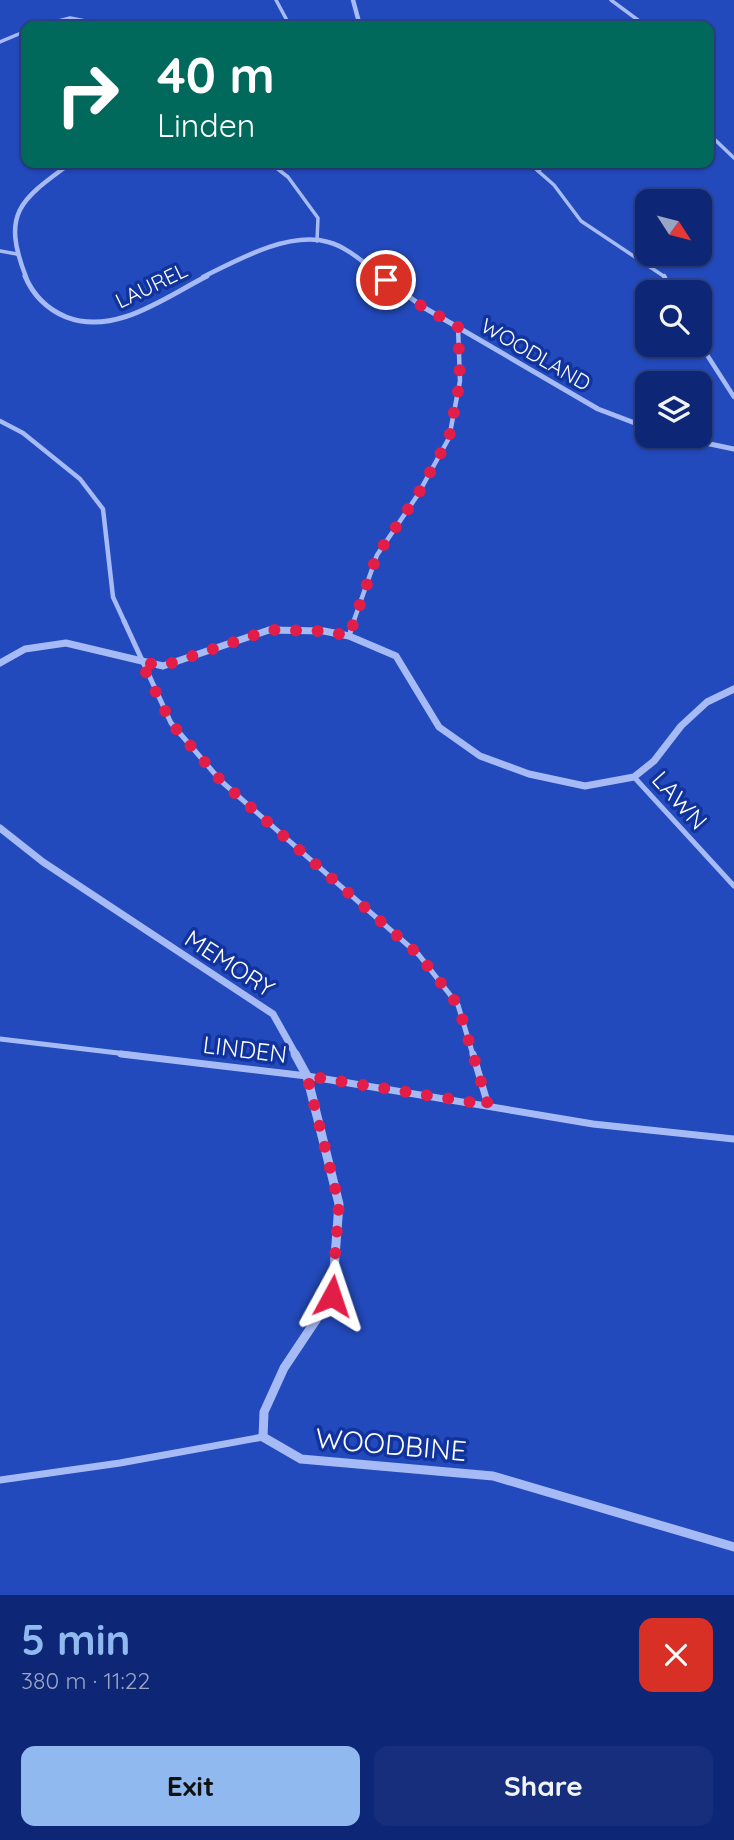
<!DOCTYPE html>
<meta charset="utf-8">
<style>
:root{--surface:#0d2676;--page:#162e7b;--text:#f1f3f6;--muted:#9aa5c5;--line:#2d4388;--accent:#90b9f0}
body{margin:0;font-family:Quicksand,sans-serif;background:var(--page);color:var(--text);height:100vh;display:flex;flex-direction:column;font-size:26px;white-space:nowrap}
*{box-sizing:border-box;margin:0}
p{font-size:23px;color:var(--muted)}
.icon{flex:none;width:38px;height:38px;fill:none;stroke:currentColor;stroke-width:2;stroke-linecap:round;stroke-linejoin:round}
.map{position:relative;height:1595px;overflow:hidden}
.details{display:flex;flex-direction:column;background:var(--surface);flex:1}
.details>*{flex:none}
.top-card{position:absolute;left:21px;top:21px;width:693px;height:147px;border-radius:14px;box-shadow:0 2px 5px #0004,0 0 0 2px var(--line);background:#00695c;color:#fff;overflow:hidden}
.needle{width:46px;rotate:126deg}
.controls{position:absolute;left:635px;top:189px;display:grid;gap:14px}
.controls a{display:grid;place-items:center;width:77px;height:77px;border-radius:14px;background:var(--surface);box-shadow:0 2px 5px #0004,0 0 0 2px var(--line);font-size:35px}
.pin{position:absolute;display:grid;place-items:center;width:60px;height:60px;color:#fff;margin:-30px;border:4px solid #fff;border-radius:50%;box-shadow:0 2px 7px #0007}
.me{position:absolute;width:77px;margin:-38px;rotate:5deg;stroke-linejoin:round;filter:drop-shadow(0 0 5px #0008)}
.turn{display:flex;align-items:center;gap:24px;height:147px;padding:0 21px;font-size:32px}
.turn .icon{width:91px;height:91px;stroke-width:2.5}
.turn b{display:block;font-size:49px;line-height:60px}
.round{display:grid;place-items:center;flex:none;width:74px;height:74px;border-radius:14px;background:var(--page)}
.overview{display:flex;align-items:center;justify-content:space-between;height:119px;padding:0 21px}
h1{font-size:42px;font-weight:700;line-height:52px;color:var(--accent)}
.primary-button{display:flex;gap:14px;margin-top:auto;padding:14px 21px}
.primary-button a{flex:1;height:80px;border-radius:14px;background:var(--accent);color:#111;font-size:28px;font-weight:700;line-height:80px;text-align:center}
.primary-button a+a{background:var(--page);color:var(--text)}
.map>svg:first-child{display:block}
.green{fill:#234abc;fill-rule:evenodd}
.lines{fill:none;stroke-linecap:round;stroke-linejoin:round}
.service-far3{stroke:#a6bbf5;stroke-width:3.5}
.service-far2{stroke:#a6bbf5;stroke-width:4.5}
.service-far1{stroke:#a6bbf5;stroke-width:5}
.service{stroke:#a6bbf5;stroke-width:7}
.minor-far3{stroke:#a6bbf5;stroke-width:4.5}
.minor-far2{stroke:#a6bbf5;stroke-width:5}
.minor-far1{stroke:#a6bbf5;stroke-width:7}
.minor{stroke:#a6bbf5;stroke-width:9}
.route{stroke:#e11d48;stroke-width:12;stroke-dasharray:0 21.6}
.labels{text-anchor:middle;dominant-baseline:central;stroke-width:7;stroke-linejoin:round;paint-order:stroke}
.far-street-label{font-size:21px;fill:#fff;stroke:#11339d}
.street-label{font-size:24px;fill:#fff;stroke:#11339d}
.near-street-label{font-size:28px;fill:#fff;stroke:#11339d}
</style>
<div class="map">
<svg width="734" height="1595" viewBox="0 0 734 1595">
<rect width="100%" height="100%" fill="#11339d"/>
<path class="green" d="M 0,0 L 734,0 L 734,1595 L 0,1595 ZM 26,26 L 709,26 L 709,163 L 26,163 ZM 648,201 L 700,201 L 700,254 L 648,254 ZM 648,292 L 700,292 L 700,345 L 648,345 ZM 648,383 L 700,383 L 700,436 L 648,436 Z"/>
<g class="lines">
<g class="service-far3">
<path d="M 276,0 L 290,26"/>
<path d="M 611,0 L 646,26"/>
<path d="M 39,26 L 70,18 L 112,26"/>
<path d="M 0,42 L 26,31"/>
<path d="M 709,134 L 734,158"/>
<path d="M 270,163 L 288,177 L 318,218 L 317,241"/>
<path d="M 529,163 L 554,185 L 581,221 L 665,277"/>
<path d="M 538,171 L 548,163"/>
<path d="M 0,251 L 17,254"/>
</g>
<g class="service-far2">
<path d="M 664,276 L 672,292"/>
<path d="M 700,344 L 734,397"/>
<path d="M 0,421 L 23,433 L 80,479 L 103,509 L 113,597 L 125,623"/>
<path d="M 353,623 L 377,555 L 417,496 L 449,438 L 460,381 L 458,327"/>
</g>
<g class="service-far1">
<path d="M 124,621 L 171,723 L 221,781 L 419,955 L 458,1005 L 473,1055"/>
<path d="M 349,636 L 354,621"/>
<path d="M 634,777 L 734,886"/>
<path d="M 0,1039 L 135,1055"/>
</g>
<g class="service">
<path d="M 121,1054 L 307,1076 L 593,1124 L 734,1139"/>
<path d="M 473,1054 L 488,1105"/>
<path d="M 0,1480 L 120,1463 L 263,1437"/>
</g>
<g class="minor-far3">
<path d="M 353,0 L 360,26"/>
<path d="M 26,277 C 1,213 20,200 71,163"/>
<path d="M 203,277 C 237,260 289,231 328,242 C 348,247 366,265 383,277"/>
</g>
<g class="minor-far2">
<path d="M 25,276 C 33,295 47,309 66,317 C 115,336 164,298 207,276"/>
<path d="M 381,276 L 423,307 L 598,409 L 648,428"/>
<path d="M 672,436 L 734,449"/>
</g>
<g class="minor-far1">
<path d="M 0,663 L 25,649 L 66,643 L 163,666 L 269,630 L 324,631 L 349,636 L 396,656 L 439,727 L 480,756 L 529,774 L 585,786 L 634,777 L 654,761 L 681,726 L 707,702 L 734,689"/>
<path d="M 0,828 L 43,862 L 273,1014 L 296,1055"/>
</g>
<path class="minor" d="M 295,1054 L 307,1076 L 339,1204 L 332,1296 L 284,1368 L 264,1412 L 263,1437 L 301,1459 L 493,1476 L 734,1547"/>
</g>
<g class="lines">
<path class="route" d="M 332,1296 L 339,1204 L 307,1076 L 488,1105 L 458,1005 L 419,955 L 221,781 L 171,723 L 141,662 L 163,666 L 269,630 L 324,631 L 349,636 L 377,555 L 417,496 L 449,438 L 460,381 L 458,327 L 423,307 L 386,280"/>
</g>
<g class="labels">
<g class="far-street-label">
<text transform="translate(151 285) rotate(-26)">LAUREL</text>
<text transform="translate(536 354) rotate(30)">WOODLAND</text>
</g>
<g class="street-label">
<text transform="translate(680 800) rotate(48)">LAWN</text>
<text transform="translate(230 963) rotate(33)">MEMORY</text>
<text transform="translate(245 1049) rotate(7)">LINDEN</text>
</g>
<g class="near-street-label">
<text transform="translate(391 1444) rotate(5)">WOODBINE</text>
</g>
</g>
</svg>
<div class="controls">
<a><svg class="needle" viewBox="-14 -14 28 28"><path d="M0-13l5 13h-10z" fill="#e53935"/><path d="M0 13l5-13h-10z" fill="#9aa5c5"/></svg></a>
<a><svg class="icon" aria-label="search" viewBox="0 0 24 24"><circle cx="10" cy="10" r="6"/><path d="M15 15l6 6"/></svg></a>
<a><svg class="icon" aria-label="layers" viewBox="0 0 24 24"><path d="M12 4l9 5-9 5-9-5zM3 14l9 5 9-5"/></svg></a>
</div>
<div class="pin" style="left:386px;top:280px;background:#d93025"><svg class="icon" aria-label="arrive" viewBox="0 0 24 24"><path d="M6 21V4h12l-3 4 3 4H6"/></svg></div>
<svg class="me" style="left:332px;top:1296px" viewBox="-20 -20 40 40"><path d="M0-17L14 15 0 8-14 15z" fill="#e11d48" stroke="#fff" stroke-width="4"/></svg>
<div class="top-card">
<div class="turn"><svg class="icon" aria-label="right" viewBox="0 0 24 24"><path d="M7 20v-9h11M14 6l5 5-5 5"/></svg><div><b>40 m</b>Linden</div></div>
</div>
</div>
<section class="details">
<div class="overview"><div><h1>5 min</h1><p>380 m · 11:22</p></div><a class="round" style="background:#d93025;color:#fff"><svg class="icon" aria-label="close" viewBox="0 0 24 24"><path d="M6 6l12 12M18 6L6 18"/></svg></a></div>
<div class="primary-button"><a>Exit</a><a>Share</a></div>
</section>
